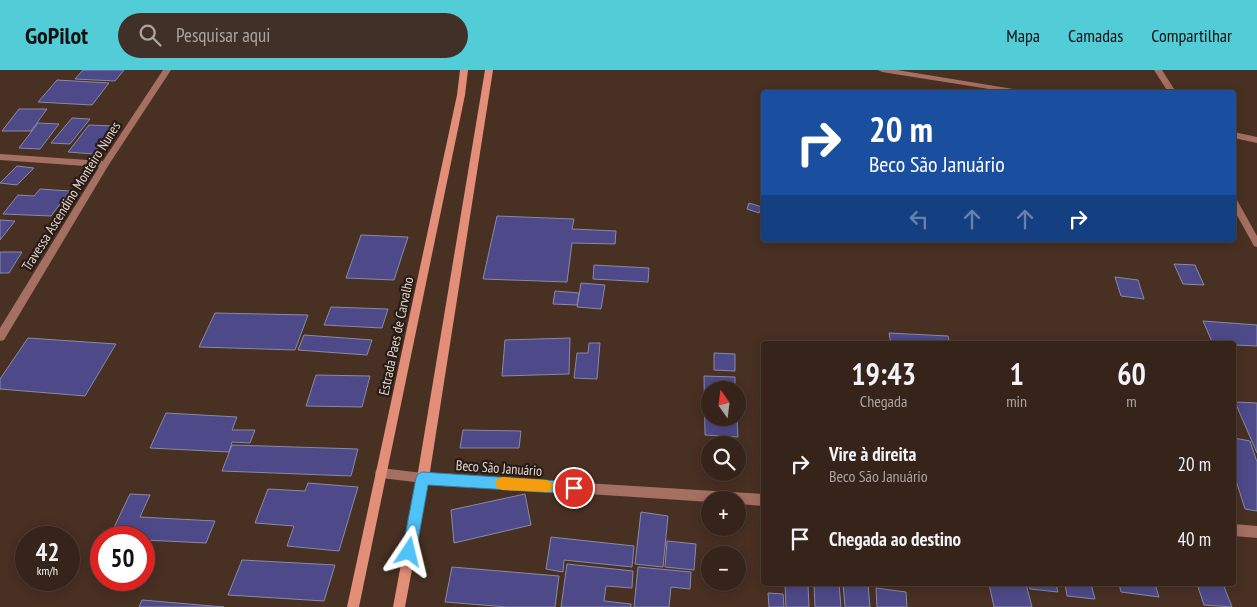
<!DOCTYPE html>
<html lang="pt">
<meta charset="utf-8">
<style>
:root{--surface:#36241a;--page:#413027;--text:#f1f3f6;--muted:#aaa4a2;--line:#504139;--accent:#52ccd6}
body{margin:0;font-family:"PT Sans Narrow",sans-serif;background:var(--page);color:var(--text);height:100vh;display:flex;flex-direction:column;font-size:19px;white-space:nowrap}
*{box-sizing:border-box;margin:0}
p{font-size:16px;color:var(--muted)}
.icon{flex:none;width:28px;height:28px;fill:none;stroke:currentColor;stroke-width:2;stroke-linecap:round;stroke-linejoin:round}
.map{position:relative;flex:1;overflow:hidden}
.details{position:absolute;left:761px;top:271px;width:475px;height:245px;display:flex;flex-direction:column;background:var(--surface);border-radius:5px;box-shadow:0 2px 12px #0003,0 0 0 1px var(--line)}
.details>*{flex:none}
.banner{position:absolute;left:761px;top:20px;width:475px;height:152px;border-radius:5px;box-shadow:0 2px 12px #0003,0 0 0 1px var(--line);background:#1a4fa0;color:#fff;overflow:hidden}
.needle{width:32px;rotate:346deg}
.controls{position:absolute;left:701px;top:311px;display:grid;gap:10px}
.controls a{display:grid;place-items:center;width:45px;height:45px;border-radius:50%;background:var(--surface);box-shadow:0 2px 12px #0003,0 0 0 1px var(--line);font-size:25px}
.speed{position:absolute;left:15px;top:456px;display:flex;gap:10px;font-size:25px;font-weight:700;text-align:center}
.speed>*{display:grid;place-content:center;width:65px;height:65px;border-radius:50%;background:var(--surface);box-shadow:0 2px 12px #0003,0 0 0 1px var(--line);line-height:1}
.speed small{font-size:12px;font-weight:400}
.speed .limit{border:8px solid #d22;background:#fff;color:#111}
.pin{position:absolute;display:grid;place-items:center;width:42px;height:42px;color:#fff;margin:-21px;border:2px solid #fff;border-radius:50%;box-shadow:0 1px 5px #0007}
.me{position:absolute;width:55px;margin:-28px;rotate:10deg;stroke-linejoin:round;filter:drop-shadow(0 0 4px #0008)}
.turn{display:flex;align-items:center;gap:18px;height:105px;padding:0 25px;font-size:22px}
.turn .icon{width:65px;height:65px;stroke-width:2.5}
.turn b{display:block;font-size:35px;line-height:42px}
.lanes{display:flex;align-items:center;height:48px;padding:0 25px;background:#0003;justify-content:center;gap:25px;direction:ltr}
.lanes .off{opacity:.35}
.eta{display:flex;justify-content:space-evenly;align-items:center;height:85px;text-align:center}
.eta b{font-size:30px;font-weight:700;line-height:35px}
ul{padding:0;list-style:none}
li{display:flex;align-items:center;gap:15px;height:75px;padding:0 25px}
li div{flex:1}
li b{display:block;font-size:19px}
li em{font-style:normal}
header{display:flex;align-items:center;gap:30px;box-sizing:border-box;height:70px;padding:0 25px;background:var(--accent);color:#111}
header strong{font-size:24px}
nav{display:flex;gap:28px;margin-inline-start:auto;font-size:18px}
.search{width:350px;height:45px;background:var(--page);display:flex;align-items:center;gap:12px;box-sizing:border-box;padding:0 18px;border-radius:28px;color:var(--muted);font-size:19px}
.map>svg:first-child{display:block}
.building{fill:#4e4988;stroke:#898aa5}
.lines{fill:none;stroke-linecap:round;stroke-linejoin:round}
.minor{fill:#a56f61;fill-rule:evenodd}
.secondary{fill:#e38e78;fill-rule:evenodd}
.route{fill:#4fc3f7;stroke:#337fa1}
.slow{fill:#f59e0b}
.labels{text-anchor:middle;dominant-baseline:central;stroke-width:4.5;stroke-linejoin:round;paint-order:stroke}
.street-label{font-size:14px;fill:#e5d5cd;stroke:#261b15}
</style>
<header>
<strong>GoPilot</strong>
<div class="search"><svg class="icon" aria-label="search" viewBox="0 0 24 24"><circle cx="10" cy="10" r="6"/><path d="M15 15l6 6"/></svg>Pesquisar aqui</div>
<nav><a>Mapa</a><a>Camadas</a><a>Compartilhar</a></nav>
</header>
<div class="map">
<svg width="1257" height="537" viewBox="0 0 1257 537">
<rect width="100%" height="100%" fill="#483023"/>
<g class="building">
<path d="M 83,0 L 124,0 L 115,11 L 75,9 Z"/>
<path d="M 57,10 L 109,13 L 92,35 L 38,32 Z"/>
<path d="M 19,39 L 47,39 L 31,61 L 2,61 Z"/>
<path d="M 72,48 L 90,49 L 70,74 L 51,73 Z"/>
<path d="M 38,53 L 59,54 L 40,79 L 19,78 Z"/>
<path d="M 89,55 L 114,56 L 94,84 L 68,82 Z"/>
<path d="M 17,96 L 34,98 L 17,115 L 0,113 Z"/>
<path d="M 40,119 L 70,121 L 51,146 L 3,144 L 18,125 L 34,126 Z"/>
<path d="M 749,133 L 762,137 L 759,143 L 747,139 Z"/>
<path d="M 497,146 L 574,149 L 572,159 L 616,161 L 615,174 L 572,173 L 567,212 L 483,209 Z"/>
<path d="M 0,150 L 15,151 L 0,170 Z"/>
<path d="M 361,165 L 408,167 L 394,210 L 346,208 Z"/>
<path d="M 0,182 L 22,182 L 9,203 L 0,203 Z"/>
<path d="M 1174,194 L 1195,195 L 1204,215 L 1183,214 Z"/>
<path d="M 594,195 L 649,198 L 648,212 L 593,209 Z"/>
<path d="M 1115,207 L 1138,210 L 1144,229 L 1121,226 Z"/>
<path d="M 581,213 L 605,215 L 601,239 L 577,237 Z"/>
<path d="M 555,221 L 579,223 L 577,235 L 553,234 Z"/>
<path d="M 331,237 L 388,239 L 382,258 L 324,255 Z"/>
<path d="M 215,243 L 308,245 L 295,280 L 199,277 Z"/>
<path d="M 1203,251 L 1257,255 L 1257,276 L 1213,274 Z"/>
<path d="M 889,263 L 948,266 L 950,274 L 891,274 Z"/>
<path d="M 304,265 L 372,270 L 367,285 L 298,280 Z"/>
<path d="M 28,268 L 116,274 L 85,326 L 0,319 L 0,309 Z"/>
<path d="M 570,268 L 569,304 L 502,306 L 505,270 Z"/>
<path d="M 589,273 L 600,273 L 597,309 L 574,308 L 577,283 L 588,283 Z"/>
<path d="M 714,283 L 735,284 L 735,301 L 714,300 Z"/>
<path d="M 316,305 L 370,306 L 362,337 L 306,336 Z"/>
<path d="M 704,306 L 735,307 L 735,320 L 710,320 L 710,348 L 737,348 L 738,367 L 705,365 Z"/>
<path d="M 1235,332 L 1257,333 L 1257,383 Z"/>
<path d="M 166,343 L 237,347 L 232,360 L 255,360 L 250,373 L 232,372 L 229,382 L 150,378 Z"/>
<path d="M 463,360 L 521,361 L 519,378 L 460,378 Z"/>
<path d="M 1234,368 L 1250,371 L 1257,392 L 1257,441 L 1245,439 L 1234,404 Z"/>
<path d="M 232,375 L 358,379 L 351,406 L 222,401 Z"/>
<path d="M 308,413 L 358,417 L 339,481 L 287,476 L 294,456 L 255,453 L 268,419 L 305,421 Z"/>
<path d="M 130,424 L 150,425 L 140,447 L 215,451 L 206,473 L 144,470 L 144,468 L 109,468 Z"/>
<path d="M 525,424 L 531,455 L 454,473 L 451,440 Z"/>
<path d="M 641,442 L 668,446 L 663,497 L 635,494 Z"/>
<path d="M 551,467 L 634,476 L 632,497 L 564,490 L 563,502 L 546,499 Z"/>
<path d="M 667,471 L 696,474 L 694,500 L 665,497 Z"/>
<path d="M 242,490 L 335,495 L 324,531 L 228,525 Z"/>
<path d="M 567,494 L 633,501 L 632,518 L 606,516 L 604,531 L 631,534 L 631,537 L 561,537 Z"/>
<path d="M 452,497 L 559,506 L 555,537 L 507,537 L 445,532 Z"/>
<path d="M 638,497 L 691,502 L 690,519 L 671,517 L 669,537 L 634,537 Z"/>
<path d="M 785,514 L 808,514 L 809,537 L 786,537 Z"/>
<path d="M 814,514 L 839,514 L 841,537 L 815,537 Z"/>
<path d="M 843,514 L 868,514 L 870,537 L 845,537 Z"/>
<path d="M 989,514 L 1026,514 L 1032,537 L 994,537 Z"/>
<path d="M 1029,514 L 1056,514 L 1058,522 L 1030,519 Z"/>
<path d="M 1065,514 L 1091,514 L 1095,529 L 1067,526 Z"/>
<path d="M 1119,514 L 1155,514 L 1159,527 L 1121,522 Z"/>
<path d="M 1197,514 L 1223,514 L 1232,537 L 1204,535 Z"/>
<path d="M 876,518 L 906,522 L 907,537 L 877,537 Z"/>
<path d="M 768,523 L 783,524 L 784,537 L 769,537 Z"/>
<path d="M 142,530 L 224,537 L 139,537 Z"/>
</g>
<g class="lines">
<g class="minor">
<path d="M 163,0 L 171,0 L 108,96 L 4,270 L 0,271 L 0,258 L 99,97 L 0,90 L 0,84 L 103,91 Z"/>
<path d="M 878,0 L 897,0 L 1020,20 L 1024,22 L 1008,22 L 882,2 Z"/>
<path d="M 1154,0 L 1162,0 L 1176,22 L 1168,22 Z"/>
<path d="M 1234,62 L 1257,67 L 1257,73 L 1234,68 Z"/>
<path d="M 1234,129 L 1237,130 L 1257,166 L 1257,177 L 1254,176 L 1234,140 Z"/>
<path d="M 381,398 L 423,403 L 764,424 L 764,436 L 738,434 L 738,430 L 710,430 L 710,432 L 423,413 L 381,408 L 377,407 L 375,403 L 377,399 Z"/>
<path d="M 1234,454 L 1257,456 L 1257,468 L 1234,466 Z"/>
</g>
<g class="secondary">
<path d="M 460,0 L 468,0 L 465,25 L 359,537 L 347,537 L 457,25 Z"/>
<path d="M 485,0 L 493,0 L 429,408 L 405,537 L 393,537 L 417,408 Z"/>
</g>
</g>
<path class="route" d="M 422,402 L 574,412 L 579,414 L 581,418 L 579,422 L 574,424 L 428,415 L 416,482 L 414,487 L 409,489 L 404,487 L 402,482 L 416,408 L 418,404 Z"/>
<path class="slow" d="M 502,407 L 547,410 L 551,412 L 553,416 L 551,421 L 547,422 L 502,420 L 497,418 L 495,413 L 497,409 Z"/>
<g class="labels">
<g class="street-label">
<text transform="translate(71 126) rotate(-58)">Travessa Ascendino Monteiro Nunes</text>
<text transform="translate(396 266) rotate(-78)">Estrada Paes de Carvalho</text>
<text transform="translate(499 398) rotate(4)">Beco São Januário</text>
</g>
</g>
</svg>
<div class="controls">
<a><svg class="needle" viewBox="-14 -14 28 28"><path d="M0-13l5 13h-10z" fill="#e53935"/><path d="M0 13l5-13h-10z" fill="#aaa4a2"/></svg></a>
<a><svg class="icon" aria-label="search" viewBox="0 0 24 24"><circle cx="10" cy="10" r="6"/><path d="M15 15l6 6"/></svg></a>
<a>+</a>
<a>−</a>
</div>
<div class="speed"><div>42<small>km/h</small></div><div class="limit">50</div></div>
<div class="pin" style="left:574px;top:418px;background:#d93025"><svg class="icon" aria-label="arrive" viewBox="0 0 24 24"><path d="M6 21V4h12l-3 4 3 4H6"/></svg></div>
<svg class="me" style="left:409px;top:482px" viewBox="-20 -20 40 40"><path d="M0-17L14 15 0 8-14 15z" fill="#4fc3f7" stroke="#fff" stroke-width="4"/></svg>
<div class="banner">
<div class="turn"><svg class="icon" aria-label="right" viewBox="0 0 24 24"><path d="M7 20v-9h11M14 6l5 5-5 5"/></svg><div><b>20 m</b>Beco São Januário</div></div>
<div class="lanes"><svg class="icon off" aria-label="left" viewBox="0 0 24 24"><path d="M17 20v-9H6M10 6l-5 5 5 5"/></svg><svg class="icon off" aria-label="ahead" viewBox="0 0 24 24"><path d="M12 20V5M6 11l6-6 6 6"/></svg><svg class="icon off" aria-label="ahead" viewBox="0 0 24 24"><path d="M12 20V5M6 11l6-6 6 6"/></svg><svg class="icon" aria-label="right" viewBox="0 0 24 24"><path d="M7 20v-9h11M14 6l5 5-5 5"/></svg></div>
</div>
<section class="details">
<div class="eta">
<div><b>19:43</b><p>Chegada</p></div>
<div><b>1</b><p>min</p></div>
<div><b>60</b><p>m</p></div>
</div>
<ul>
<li><svg class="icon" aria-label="right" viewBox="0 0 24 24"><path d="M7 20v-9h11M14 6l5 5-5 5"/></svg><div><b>Vire à direita</b><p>Beco São Januário</p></div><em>20 m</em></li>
<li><svg class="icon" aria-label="arrive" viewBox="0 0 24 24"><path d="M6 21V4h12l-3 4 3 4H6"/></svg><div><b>Chegada ao destino</b></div><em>40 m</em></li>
</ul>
</section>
</div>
